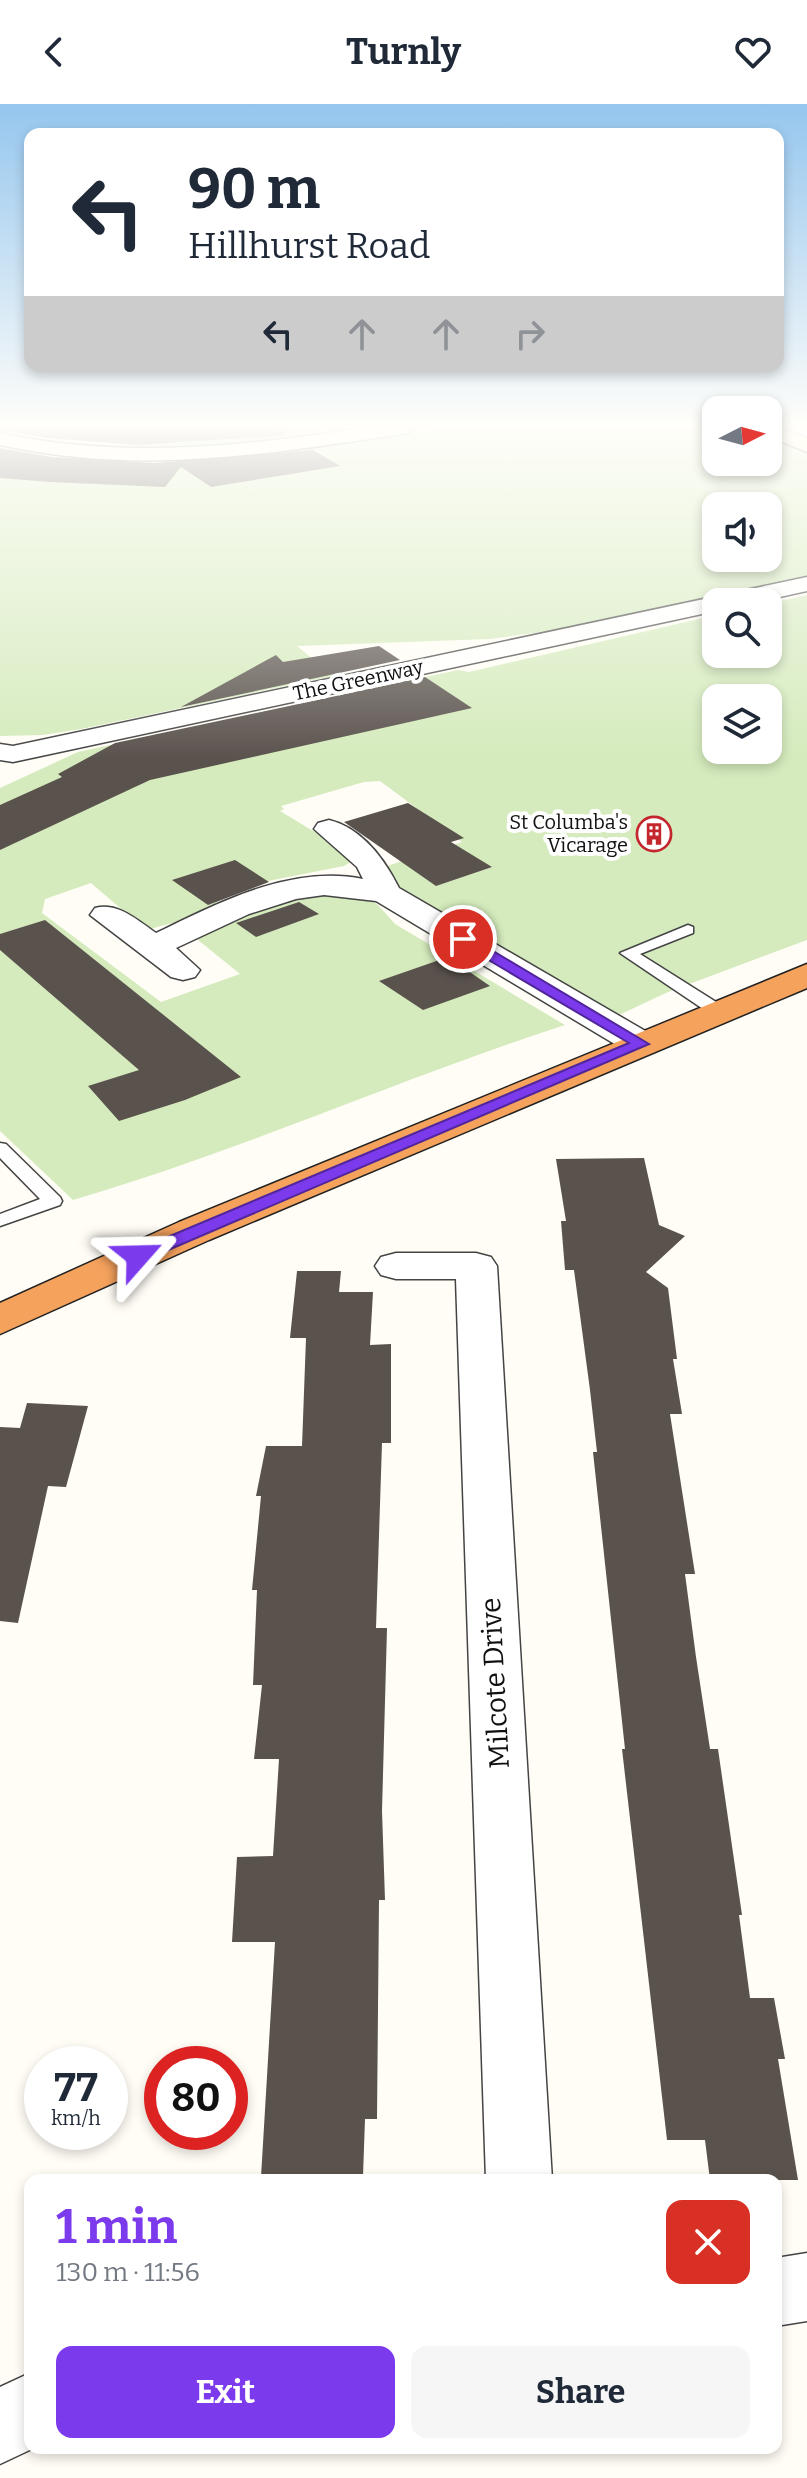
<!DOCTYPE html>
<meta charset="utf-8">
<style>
:root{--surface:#fff;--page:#f6f6f7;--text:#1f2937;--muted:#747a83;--accent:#7c3aed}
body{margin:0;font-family:Bitter,serif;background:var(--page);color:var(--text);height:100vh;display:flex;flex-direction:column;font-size:30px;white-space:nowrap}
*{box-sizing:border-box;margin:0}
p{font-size:26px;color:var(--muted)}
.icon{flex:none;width:44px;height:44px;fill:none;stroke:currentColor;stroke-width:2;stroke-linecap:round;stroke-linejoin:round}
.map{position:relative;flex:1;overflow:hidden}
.panel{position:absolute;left:24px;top:2070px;width:758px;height:280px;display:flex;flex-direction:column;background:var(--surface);border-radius:16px;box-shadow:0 4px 12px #0003}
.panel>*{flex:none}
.hud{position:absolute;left:24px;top:24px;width:760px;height:244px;border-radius:16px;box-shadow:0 4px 12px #0003;background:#fff;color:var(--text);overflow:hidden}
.needle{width:52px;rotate:84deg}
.fabs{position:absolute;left:702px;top:292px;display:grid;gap:16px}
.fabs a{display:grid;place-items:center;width:80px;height:80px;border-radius:16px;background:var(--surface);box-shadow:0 4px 12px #0003;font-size:40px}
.speed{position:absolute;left:24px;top:1942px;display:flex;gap:16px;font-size:40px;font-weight:700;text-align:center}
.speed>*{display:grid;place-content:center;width:104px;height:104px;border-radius:50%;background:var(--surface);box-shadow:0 4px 12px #0003;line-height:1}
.speed small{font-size:20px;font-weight:400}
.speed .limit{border:12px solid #d22;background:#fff;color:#111}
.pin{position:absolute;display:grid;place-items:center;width:68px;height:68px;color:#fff;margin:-34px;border:4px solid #fff;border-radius:50%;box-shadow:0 2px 8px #0007}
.me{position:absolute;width:88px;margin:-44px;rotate:65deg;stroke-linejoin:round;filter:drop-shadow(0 0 6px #0008)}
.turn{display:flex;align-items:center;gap:28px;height:168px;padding:0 32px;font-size:36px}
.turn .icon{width:104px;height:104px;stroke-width:2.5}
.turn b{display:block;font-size:56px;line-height:68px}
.lanes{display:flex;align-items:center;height:76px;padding:0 32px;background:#0003;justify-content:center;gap:40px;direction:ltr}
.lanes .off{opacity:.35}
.round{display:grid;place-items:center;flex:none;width:84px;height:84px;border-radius:16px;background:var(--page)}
.overview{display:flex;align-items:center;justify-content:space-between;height:136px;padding:0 32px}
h1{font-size:48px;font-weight:700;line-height:60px;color:var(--accent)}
.cta{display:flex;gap:16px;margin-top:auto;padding:16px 32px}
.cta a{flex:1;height:92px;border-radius:16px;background:var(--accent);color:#fff;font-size:32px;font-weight:700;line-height:92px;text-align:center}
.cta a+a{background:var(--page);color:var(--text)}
header{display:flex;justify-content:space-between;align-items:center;height:104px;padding:0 32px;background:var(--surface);font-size:36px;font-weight:700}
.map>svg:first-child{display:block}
.green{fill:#d5ebbd;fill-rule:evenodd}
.building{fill:#5a524d}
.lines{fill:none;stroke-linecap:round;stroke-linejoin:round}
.lane-casing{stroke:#444;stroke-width:3}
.street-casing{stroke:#444;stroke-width:3}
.secondary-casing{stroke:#333;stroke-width:3}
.highway-casing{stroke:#222;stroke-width:3}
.lane{fill:#fff;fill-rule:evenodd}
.street{fill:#fff;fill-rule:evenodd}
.secondary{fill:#fff6b0;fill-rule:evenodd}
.highway{fill:#f5a25d;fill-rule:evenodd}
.route{fill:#7c3aed;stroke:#51269a;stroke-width:2}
.labels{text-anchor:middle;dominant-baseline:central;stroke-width:8;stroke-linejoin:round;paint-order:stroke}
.far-street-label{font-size:20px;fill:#111;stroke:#fff}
.far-poi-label{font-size:20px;fill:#111;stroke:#fff;text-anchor:end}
.near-street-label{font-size:28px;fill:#111;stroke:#fff}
</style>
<header><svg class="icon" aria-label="back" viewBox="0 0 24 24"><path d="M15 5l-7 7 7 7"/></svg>Turnly<svg class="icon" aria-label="heart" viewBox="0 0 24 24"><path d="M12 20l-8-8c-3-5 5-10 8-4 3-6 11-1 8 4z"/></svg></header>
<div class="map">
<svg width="807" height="2374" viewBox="0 0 807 2374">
<rect width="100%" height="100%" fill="#fffdf5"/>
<g class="green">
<path d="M 41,323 L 352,323 C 248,338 144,358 41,323 Z"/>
<path d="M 445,323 L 716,323 L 716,358 L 768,358 L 768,333 L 807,348 L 807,474 L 628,516 L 490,535 L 297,542 L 333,572 L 81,625 L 43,631 L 0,632 L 0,354 L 157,359 L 267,351 ZM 716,402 L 768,402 L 768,454 L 716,454 Z"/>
<path d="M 807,491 L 807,836 L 668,888 L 619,911 L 481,831 L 432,809 L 411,791 L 405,792 L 387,762 L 462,738 L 380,677 L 364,678 L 281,702 L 284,705 L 280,707 L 353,751 L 352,757 L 344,762 L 247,781 L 187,815 L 150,825 L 142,823 L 91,779 L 45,795 L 42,809 L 161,898 L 240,870 L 198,836 L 200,831 L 291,790 L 360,789 L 378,801 L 395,820 L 565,921 C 399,975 241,1047 73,1096 L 0,1027 L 0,684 L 78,648 L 458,566 L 469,568 L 716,511 L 716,550 L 768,550 L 768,500 ZM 716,594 L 768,594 L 768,646 L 716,646 Z"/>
</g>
<g class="building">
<path d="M 0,323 L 273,323 L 287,331 L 139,341 L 47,334 L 0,326 Z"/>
<path d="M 0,344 L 52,353 L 154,359 L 313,346 L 340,362 L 211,383 L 181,363 L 165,383 L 50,378 L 0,374 Z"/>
<path d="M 379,542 L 400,556 L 181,603 L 276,551 L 283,558 Z"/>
<path d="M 425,573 L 472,604 L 150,676 L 0,746 L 0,701 L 62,673 L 58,670 L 115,639 Z"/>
<path d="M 408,699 L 464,734 L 451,738 L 492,763 L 436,782 L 344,718 Z"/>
<path d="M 235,756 L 269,778 L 208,801 L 172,776 Z"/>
<path d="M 299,798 L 319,810 L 256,833 L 236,819 Z"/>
<path d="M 45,816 L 241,973 L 185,996 L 119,1017 L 88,982 L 139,966 L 0,846 L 0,830 Z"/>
<path d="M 448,853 L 490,882 L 423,906 L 379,877 Z"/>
<path d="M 644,1054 L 659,1121 L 685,1132 L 646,1168 L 668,1184 L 677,1255 L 673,1255 L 682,1310 L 670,1310 L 695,1470 L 685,1470 L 696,1553 L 710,1645 L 718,1645 L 742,1811 L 739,1811 L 750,1894 L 774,1894 L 785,1955 L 778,1955 L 798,2076 L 710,2076 L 705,2036 L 667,2036 L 622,1645 L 625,1645 L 593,1348 L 597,1348 L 590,1286 L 574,1166 L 565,1166 L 561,1117 L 566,1117 L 556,1055 Z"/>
<path d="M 297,1167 L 341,1167 L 339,1188 L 373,1188 L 370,1241 L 391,1240 L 391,1339 L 382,1339 L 376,1524 L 387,1524 L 382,1707 L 385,1796 L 379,1796 L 377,2015 L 365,2015 L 363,2072 L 261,2073 L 275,1838 L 232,1838 L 237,1753 L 273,1752 L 279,1655 L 254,1655 L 262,1581 L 253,1581 L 257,1486 L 252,1486 L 261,1392 L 256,1392 L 266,1342 L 302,1342 L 306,1234 L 290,1234 Z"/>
<path d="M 27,1299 L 88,1302 L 66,1383 L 48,1382 L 18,1519 L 0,1517 L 0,1323 L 20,1324 Z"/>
</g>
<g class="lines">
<g class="lane-casing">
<g id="lane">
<path d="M 688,821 L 693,823 L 693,829 L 640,850 L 724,903 L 724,911 L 712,911 L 620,849 Z"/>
<path d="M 0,1039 L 6,1040 L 60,1093 L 62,1097 L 60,1101 L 0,1122 L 0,1110 L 40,1095 L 0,1054 Z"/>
</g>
</g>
<g class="street-casing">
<g id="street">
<path d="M 370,323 L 418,323 L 408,329 C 269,350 140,372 0,341 L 0,329 C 125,356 245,342 370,323 Z"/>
<path d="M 807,473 L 807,487 L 757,498 L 716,498 L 716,507 L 13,658 L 0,656 L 0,640 L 13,642 Z"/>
<path d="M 329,716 C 362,724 385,756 399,784 L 654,932 L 659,940 L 654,948 L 641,951 L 628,948 L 376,797 L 324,791 L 296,795 L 249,810 L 176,844 L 200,866 L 195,873 L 183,876 L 171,873 L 90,811 L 95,804 C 118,798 137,816 156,829 C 218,799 292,760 363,775 L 357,763 L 314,725 L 318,719 Z"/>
<path d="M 396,1149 L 476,1149 L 491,1153 L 497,1162 L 552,2076 L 486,2076 L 456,1175 L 396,1175 L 381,1171 L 375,1162 L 381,1153 Z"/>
<path d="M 807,2149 L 807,2217 L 776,2222 L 776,2154 Z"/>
<path d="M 30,2269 L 30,2344 L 34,2344 L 0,2360 L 0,2283 Z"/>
</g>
</g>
<g class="secondary-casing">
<path id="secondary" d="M 768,323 L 780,323 L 807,334 L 807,348 L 768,332 Z"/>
</g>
<g class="highway-casing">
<path id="highway" d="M 807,860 L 807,884 L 209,1136 L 0,1230 L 0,1199 L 179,1118 Z"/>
</g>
<use href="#lane" class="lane"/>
<use href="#street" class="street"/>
<use href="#secondary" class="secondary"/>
<use href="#highway" class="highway"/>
</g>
<linearGradient id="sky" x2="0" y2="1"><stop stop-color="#95c6ee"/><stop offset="0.49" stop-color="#fffefa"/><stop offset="1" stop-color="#fffefa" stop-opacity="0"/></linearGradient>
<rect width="807" height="655" fill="url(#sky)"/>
<path class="route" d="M 458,832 L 468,832 L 649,940 L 145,1156 L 132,1156 L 132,1148 L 629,939 L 458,838 Z"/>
<defs>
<g id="building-ring" transform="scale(1.8)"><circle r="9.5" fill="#fff" stroke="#c4262e" stroke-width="1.5"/><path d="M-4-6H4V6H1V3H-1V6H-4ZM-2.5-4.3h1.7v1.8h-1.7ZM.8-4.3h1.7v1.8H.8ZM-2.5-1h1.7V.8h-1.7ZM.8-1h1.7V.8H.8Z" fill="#c4262e"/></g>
</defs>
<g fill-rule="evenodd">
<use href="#building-ring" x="654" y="730"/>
</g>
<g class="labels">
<g class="far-street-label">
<text transform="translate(358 576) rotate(-12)">The Greenway</text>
</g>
<g class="far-poi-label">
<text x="628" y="718">St Columba's<tspan x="628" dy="23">Vicarage</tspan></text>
</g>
<g class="near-street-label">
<text transform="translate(495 1579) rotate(-93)">Milcote Drive</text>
</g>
</g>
</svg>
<div class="fabs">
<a><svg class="needle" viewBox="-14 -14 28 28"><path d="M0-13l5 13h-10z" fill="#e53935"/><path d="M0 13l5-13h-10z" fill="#747a83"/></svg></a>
<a><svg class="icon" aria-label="sound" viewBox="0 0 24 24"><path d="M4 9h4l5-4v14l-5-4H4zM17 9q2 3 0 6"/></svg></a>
<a><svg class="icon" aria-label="search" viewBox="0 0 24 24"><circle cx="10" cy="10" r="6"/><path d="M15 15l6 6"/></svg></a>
<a><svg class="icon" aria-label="layers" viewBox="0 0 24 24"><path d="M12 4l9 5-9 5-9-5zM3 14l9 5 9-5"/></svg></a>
</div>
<div class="speed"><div>77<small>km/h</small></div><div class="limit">80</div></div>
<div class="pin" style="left:463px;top:835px;background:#d93025"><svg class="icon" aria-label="arrive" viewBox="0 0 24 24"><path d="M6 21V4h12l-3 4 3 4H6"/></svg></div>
<svg class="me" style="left:138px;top:1152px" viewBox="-20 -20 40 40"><path d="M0-17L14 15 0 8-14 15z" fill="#7c3aed" stroke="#fff" stroke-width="4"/></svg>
<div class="hud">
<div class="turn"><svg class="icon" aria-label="left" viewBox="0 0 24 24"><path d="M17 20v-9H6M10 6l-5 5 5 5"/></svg><div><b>90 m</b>Hillhurst Road</div></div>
<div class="lanes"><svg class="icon" aria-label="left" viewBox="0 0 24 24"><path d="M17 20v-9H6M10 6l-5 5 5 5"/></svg><svg class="icon off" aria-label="ahead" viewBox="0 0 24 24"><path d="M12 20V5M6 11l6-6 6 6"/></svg><svg class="icon off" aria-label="ahead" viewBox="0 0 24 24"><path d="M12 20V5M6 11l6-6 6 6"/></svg><svg class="icon off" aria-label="right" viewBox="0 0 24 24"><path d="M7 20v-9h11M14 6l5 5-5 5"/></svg></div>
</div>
<section class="panel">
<div class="overview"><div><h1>1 min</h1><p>130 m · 11:56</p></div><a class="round" style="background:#d93025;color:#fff"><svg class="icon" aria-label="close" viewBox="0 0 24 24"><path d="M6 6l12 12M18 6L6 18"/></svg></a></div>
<div class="cta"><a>Exit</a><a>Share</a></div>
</section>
</div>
